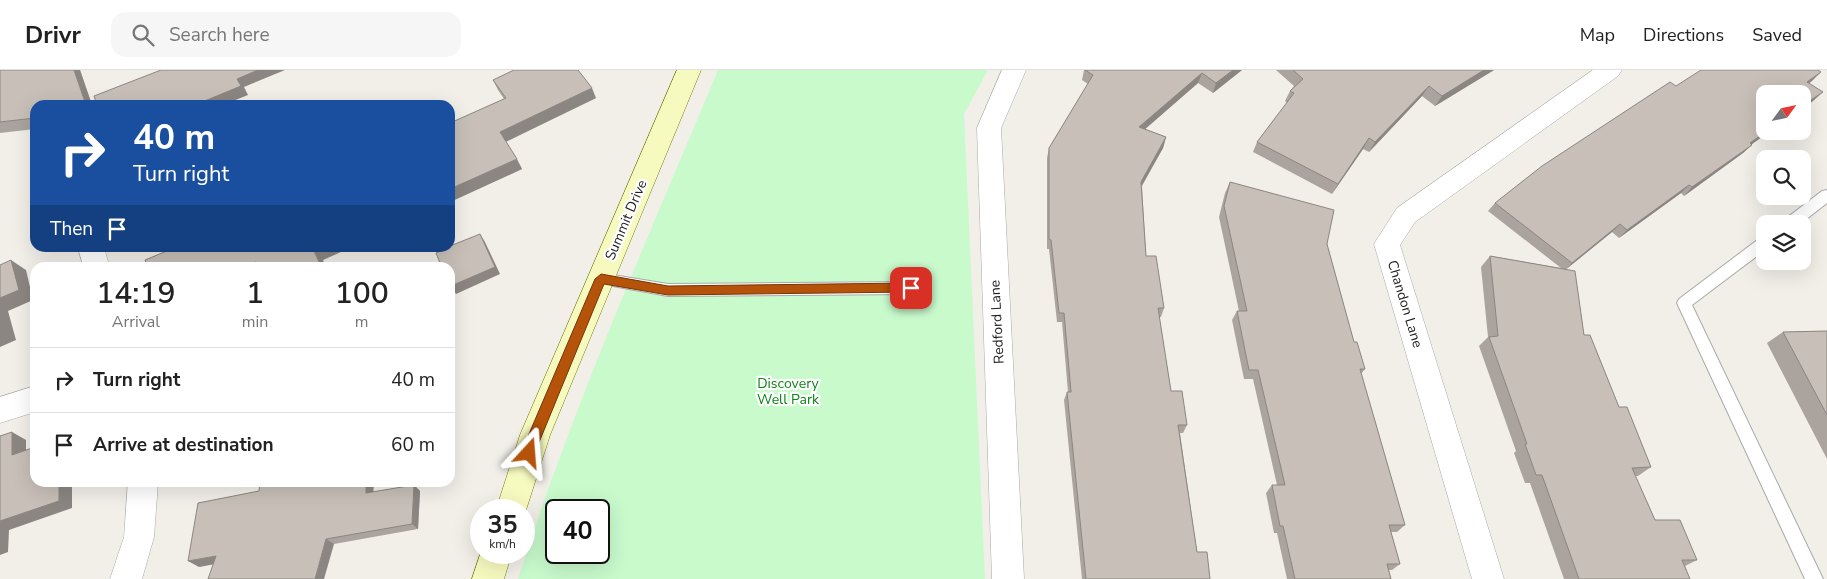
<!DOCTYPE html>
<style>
:root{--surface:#fff;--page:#f6f6f6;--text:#222;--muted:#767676;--line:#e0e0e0}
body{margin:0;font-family:"Nunito Sans",sans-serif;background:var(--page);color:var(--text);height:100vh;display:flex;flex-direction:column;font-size:19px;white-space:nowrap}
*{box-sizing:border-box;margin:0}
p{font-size:16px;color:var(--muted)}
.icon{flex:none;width:28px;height:28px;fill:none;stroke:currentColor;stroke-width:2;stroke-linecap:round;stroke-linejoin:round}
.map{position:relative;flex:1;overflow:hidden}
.details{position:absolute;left:30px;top:192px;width:425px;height:225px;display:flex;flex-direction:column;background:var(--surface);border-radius:15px;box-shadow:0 5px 20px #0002}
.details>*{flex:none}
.banner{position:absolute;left:30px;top:30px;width:425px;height:152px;border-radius:15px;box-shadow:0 5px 20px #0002;background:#1a4fa0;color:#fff;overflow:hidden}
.needle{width:32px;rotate:57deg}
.buttons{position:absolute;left:1756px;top:15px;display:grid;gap:10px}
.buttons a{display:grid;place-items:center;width:55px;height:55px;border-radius:10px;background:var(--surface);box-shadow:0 5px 20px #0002;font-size:25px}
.speed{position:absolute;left:470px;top:429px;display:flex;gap:10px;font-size:25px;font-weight:700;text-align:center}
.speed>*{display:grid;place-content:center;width:65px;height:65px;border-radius:50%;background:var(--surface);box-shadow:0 5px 20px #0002;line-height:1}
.speed small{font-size:12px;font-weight:400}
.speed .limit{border:2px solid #111;border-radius:8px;background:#fff;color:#111}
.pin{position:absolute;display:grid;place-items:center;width:42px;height:42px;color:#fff;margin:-21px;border-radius:10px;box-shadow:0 2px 8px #0006}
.me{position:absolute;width:55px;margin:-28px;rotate:19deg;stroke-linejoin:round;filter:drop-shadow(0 0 4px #0008)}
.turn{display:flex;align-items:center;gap:18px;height:105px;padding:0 20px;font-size:22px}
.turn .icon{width:65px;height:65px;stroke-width:2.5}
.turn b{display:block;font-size:35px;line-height:42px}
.then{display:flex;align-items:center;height:48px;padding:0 20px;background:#0003;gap:10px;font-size:19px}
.eta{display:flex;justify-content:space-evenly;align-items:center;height:85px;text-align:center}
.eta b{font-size:30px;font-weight:600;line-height:35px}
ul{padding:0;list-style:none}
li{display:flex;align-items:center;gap:15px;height:65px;padding:0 20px;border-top:1px solid var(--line)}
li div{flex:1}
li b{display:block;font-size:19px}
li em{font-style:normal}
header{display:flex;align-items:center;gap:30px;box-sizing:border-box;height:70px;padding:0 25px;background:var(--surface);border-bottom:1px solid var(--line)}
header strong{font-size:24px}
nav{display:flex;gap:28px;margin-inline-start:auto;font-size:18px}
.search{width:350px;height:45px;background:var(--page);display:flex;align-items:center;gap:12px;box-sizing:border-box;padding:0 18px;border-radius:15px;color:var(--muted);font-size:19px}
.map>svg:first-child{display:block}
.park{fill:#c8facc;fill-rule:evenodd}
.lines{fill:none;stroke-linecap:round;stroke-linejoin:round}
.lane-casing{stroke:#a9a9a9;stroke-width:2}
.street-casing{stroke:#a9a9a9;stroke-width:1}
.secondary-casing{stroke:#707d05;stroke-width:1}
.lane{fill:#fff;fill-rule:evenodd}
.street{fill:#fff;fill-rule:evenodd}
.secondary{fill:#f7fabf;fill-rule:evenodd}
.wall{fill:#aba49e}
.shaded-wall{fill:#8b8681}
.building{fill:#c7bfb8;stroke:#8b8681}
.route{fill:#b45309;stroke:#753606}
.labels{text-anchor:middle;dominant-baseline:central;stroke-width:4.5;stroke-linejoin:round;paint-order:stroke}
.street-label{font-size:14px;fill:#222;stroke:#fff}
.park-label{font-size:14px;fill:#0c8416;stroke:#fff}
</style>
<header>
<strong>Drivr</strong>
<div class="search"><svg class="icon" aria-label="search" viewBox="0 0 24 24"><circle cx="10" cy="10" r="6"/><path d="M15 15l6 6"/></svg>Search here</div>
<nav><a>Map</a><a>Directions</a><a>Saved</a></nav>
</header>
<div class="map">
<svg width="1827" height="509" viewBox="0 0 1827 509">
<rect width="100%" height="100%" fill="#f2efe9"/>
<path class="park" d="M 718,0 L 988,0 L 964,44 L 985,509 L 518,509 C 573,335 648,168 718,0 ZM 556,440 L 599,440 L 599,482 L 556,482 Z"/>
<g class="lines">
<g class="lane-casing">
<g id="lane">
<path d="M 1827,120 L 1827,133 L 1800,154 L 1782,154 L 1784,150 L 1822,121 Z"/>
<path d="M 1765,166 L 1765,180 L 1692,235 L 1823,509 L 1805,509 L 1677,233 L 1679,229 L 1760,168 Z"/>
<path d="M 601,203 L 668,214 L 911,212 L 916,214 L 918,218 L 916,222 L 911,224 L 668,226 L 596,213 L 594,209 L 596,205 Z"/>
</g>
</g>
<g class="street-casing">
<g id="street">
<path d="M 1002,0 L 1026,0 L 1001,58 L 1024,509 L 992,509 L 977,58 Z"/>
<path d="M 1593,0 L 1622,0 L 1618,6 L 1415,152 L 1400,175 L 1504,509 L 1472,509 L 1374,174 L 1397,138 Z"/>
<path d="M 78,178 L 104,178 L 110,198 L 84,198 Z"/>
<path d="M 35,316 L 35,342 L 0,353 L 0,327 Z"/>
<path d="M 128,412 L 158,412 L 154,467 L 142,509 L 110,509 L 124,467 Z"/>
</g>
</g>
<g class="secondary-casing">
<g id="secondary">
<path d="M 677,0 L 701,0 L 550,365 L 526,440 L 524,446 L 524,440 L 496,440 L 520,365 Z"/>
<path d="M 481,482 L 512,482 L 504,509 L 472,509 Z"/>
</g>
</g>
<use href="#lane" class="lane"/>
<use href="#street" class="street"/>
<use href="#secondary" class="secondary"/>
</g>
<g class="wall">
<path d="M 0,0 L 80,0 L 92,35 L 35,35 L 35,59 L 0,63 Z"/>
<path d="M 1084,0 L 1242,0 L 1213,23 L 1198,13 L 1145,59 L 1166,67 L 1163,78 L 1142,116 L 1146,186 L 1164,238 L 1161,247 L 1159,247 L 1171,321 L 1187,355 L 1183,363 L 1180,363 L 1197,482 L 1210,509 L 1082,509 L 1064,330 L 1067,322 L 1068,322 L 1062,252 L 1057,252 L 1049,179 L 1047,179 L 1047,88 L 1049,78 L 1088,14 L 1082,10 Z"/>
<path d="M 1276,0 L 1494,0 L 1435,36 L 1422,26 L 1369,82 L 1363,79 L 1332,124 L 1253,82 L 1257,72 L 1287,33 L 1285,31 L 1290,21 L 1294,16 Z"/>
<path d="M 493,10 L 596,28 L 506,72 L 522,99 L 450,132 L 504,29 L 498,20 Z"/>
<path d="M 1812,11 L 1809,13 L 1813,31 L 1802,39 L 1802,24 L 1765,61 L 1770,61 L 1752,74 L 1743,83 L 1684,126 L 1681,123 L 1619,168 L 1612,162 L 1566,199 L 1584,265 L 1619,337 L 1651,397 L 1638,406 L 1635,406 L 1655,450 L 1697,490 L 1685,496 L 1690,509 L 1564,509 L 1530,413 L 1525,413 L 1514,383 L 1516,381 L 1479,276 L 1488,267 L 1481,197 L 1490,186 L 1561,198 L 1488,141 L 1495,133 L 1676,16 Z"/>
<path d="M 1230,112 L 1327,174 L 1354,272 L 1365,299 L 1361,304 L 1405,455 L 1397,462 L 1391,462 L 1400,494 L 1392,500 L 1389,500 L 1391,509 L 1287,509 L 1277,463 L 1274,463 L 1266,423 L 1272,415 L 1277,415 L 1253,309 L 1244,309 L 1232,250 L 1237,241 L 1239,241 L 1219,147 L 1225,123 Z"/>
<path d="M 1827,261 L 1827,389 L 1767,273 L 1783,262 Z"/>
<path d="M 414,415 L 420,421 L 418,459 L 334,474 L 199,497 L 374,422 Z"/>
</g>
<g class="shaded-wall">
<path d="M 74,0 L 80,0 L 92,35 L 86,35 Z"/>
<path d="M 258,0 L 285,0 L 244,17 L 248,25 L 223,35 L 195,35 L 237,9 Z"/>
<path d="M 1233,0 L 1242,0 L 1213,23 L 1216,13 Z"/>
<path d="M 1484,0 L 1494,0 L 1435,36 L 1442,26 Z"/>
<path d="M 1821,2 L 1812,11 L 1797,21 L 1807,12 Z"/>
<path d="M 1202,3 L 1198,13 L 1136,67 L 1139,57 Z"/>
<path d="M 1429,16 L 1422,26 L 1369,82 L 1375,72 Z"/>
<path d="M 592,18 L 596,28 L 505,72 L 500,62 Z"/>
<path d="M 1823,22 L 1813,31 L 1802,39 L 1802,36 Z"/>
<path d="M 1767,61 L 1770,61 L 1741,82 L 1750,73 Z"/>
<path d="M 1166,67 L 1163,78 L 1138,122 L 1141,112 Z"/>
<path d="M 1369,68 L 1363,79 L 1332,124 L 1338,114 Z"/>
<path d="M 1752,75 L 1743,83 L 1684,126 L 1692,117 Z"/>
<path d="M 517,89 L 522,99 L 450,132 L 450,119 Z"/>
<path d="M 1689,115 L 1681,123 L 1619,168 L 1627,160 Z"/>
<path d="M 1620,154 L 1612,162 L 1564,201 L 1572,193 Z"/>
<path d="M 480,164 L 485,172 L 500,204 L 456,224 L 451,216 Z"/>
<path d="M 322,178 L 350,178 L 323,190 L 326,198 L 322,198 L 314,181 Z"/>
<path d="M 11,190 L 26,200 L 33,230 L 8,241 L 16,270 L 0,277 L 0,228 Z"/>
<path d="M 256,192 L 261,198 L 243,198 Z"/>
<path d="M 12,362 L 26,370 L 26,392 L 12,385 Z"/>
<path d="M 59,412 L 72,412 L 72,438 L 9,460 L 8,482 L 0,485 L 0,451 Z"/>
<path d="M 366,412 L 374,412 L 373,429 L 366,423 Z"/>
<path d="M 414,415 L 420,421 L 418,459 L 412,454 Z"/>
<path d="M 326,469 L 334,474 L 324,509 L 315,509 Z"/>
<path d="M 216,486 L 226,491 L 199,497 L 188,491 Z"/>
</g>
<g class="building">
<path d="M 0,0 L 74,0 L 86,35 L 35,35 L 35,48 L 0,52 Z"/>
<path d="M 161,0 L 258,0 L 237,9 L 241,16 L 195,35 L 97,35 L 94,26 Z"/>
<path d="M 514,0 L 578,0 L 592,18 L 500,62 L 517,89 L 450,119 L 450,53 L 506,28 L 493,10 Z"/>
<path d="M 1085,0 L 1233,0 L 1216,13 L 1202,3 L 1139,57 L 1166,67 L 1141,112 L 1146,186 L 1156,186 L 1164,238 L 1158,238 L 1171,321 L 1182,321 L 1187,355 L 1178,355 L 1197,482 L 1207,482 L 1210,509 L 1086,509 L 1067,322 L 1071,322 L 1064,243 L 1059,243 L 1051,170 L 1049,169 L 1049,78 L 1093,5 Z"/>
<path d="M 1293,0 L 1484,0 L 1442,26 L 1429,16 L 1375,72 L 1369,68 L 1338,114 L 1257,72 L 1294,23 L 1290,21 L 1303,9 Z"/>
<path d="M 1701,0 L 1818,0 L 1821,2 L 1807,12 L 1823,22 L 1802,36 L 1802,24 L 1765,24 L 1765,61 L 1767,61 L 1750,73 L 1752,75 L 1692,117 L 1689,115 L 1627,160 L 1620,154 L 1572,193 L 1495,133 L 1542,96 L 1670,12 L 1676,16 Z"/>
<path d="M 1230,112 L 1334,140 L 1327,174 L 1354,272 L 1357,272 L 1365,299 L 1360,299 L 1405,455 L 1389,455 L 1400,494 L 1387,494 L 1391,509 L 1295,509 L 1283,456 L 1280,456 L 1272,415 L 1285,415 L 1258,300 L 1249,300 L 1237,241 L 1247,241 L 1224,136 Z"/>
<path d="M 480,164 L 495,197 L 451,216 L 450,198 L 442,198 L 436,183 L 448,178 L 450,178 L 450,176 Z"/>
<path d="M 174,178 L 322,178 L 314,181 L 322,198 L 258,198 L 256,192 L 243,198 L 148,198 L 145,190 Z"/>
<path d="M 1490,186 L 1575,201 L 1584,265 L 1590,265 L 1619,337 L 1627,337 L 1651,397 L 1632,398 L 1655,450 L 1680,450 L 1697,490 L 1682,490 L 1690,509 L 1579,509 L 1542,405 L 1536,405 L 1525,374 L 1527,374 L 1489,267 L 1498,266 Z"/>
<path d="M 11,190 L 19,220 L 0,228 L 0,195 Z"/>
<path d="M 1827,261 L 1827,345 L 1783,262 Z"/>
<path d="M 12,362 L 12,385 L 35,377 L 35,412 L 59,412 L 59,431 L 0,451 L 0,366 Z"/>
<path d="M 260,412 L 366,412 L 366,423 L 414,415 L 412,454 L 326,469 L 315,509 L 208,509 L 216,486 L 188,491 L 198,433 L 259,421 Z"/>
</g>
<path class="route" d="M 601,204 L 668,216 L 911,213 L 917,218 L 911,222 L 668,225 L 604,214 L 533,387 L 529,389 L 524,387 L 523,383 L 529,364 L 595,209 Z"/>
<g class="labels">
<g class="street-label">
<text transform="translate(626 150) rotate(-67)">Summit Drive</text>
<text transform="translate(1405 234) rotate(73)">Chandon Lane</text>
<text transform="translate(997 252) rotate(-93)">Redford Lane</text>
</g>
<g class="park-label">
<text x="788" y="313">Discovery<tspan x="788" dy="16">Well Park</tspan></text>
</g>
</g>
</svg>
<div class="buttons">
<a><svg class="needle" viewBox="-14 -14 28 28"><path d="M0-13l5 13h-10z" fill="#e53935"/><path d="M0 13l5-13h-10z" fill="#767676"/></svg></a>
<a><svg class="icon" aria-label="search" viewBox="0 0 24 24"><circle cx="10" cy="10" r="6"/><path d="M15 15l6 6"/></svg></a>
<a><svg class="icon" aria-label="layers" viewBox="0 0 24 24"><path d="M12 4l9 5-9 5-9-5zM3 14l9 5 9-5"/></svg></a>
</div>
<div class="speed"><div>35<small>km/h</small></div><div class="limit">40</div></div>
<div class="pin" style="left:911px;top:218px;background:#d93025"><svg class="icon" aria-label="arrive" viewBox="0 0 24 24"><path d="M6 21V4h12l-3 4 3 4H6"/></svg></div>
<svg class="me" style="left:529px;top:383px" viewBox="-20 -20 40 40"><path d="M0-17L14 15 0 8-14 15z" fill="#b45309" stroke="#fff" stroke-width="4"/></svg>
<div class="banner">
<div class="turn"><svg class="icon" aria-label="right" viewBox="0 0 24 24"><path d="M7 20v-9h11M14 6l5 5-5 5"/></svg><div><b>40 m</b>Turn right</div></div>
<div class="then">Then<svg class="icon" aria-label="arrive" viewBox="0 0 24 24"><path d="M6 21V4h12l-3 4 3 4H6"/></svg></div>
</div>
<section class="details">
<div class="eta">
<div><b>14:19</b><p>Arrival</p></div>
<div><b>1</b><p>min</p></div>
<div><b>100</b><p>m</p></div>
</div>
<ul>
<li><svg class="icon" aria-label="right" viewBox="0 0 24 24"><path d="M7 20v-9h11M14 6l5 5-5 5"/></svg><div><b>Turn right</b></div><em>40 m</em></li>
<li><svg class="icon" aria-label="arrive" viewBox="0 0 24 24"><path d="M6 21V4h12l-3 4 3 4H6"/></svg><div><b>Arrive at destination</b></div><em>60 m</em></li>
</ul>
</section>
</div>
